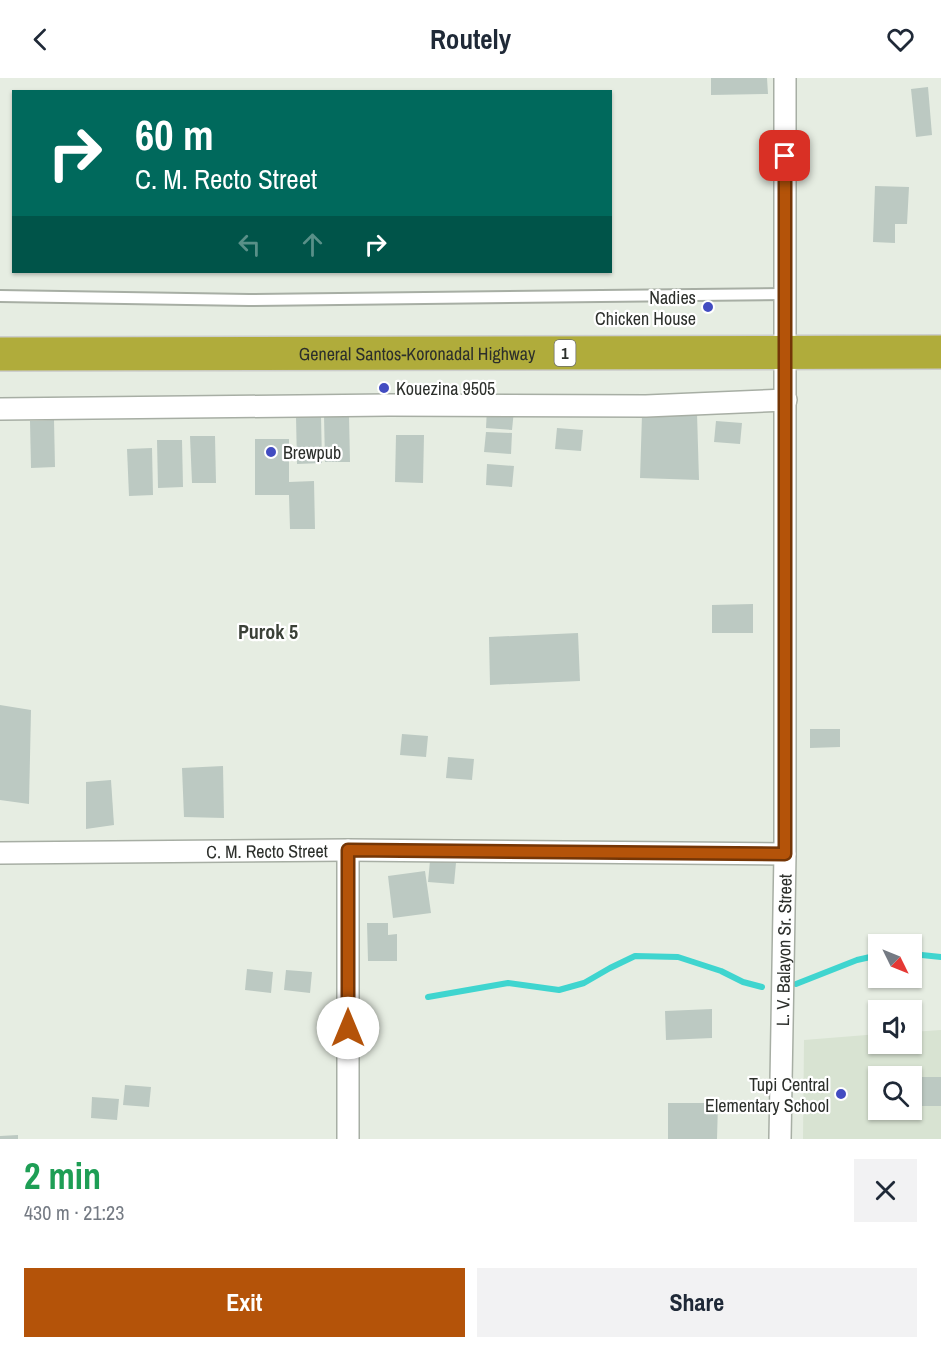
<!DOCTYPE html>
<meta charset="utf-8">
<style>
:root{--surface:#fff;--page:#f2f2f3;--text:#1f2937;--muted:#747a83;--accent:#b45309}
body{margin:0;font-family:"Archivo Narrow",sans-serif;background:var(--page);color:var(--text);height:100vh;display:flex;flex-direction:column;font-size:22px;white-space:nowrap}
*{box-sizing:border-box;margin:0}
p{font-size:20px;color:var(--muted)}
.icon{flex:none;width:33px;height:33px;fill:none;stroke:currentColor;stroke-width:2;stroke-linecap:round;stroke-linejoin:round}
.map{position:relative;height:1061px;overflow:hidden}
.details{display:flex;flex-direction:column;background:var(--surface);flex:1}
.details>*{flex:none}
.guide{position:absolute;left:12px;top:12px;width:600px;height:183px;border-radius:0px;box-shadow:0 2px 4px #0004;background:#00695c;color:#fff;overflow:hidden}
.needle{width:39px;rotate:133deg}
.controls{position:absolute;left:868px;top:856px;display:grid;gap:12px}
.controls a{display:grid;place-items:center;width:54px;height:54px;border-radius:0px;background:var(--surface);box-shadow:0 2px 4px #0004;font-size:30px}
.pin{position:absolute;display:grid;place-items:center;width:51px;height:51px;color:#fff;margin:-26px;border-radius:12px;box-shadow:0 3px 9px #0006}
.me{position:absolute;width:66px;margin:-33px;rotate:0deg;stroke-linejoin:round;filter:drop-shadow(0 0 4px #0008)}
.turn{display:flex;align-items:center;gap:21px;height:126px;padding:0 24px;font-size:27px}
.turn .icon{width:78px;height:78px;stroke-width:2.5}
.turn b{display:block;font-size:42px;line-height:51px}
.lanes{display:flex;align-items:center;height:57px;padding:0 24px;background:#0003;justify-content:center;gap:30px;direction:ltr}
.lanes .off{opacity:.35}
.round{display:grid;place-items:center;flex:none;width:63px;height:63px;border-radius:0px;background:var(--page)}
.overview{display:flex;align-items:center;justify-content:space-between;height:102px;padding:0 24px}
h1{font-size:36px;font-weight:800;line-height:45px;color:#1e9e55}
.action{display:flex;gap:12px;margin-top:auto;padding:12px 24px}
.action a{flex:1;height:69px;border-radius:0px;background:var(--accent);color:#fff;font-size:24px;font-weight:800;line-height:69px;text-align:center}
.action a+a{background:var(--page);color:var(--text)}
header{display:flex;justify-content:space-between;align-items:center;height:78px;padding:0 24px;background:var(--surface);font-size:27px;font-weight:800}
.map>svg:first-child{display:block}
.built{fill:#d8e3d2;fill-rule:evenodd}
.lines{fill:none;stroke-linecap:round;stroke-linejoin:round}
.stream{stroke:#3fd5cf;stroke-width:6}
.building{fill:#bcc9c2}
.service-casing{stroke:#a7aea4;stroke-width:14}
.minor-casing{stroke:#a7aea4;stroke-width:24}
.trunk-casing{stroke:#cccdcc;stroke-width:36}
.service{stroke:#fff;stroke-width:10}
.minor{stroke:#fff;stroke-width:21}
.trunk{stroke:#b0ac3b;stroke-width:33}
.route-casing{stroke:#753606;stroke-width:15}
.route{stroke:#b45309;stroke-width:10}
.poi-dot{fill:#424cc1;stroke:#fff;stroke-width:2}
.labels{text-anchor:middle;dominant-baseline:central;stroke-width:4.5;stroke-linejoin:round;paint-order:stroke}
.shield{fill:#fff;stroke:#6b6d6b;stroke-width:1.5}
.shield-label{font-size:16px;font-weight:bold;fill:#2c2f2b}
.poi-label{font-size:18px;fill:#2c2f2b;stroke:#fff;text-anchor:end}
.street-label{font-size:18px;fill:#2c2f2b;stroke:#fff}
.neighbourhood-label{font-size:20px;font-weight:bold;fill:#3a4037;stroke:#fff}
</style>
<header><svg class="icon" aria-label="back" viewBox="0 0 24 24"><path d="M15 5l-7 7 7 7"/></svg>Routely<svg class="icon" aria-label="heart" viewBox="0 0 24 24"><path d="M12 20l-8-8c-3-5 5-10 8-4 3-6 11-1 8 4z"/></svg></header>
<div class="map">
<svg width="941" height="1061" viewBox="0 0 941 1061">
<rect width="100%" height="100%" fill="#e6ede2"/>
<path class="built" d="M 941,952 L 941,1061 L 803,1061 L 804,962 L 879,956 L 879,966 L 912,966 L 912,954 ZM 879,999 L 912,999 L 912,1032 L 879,1032 Z"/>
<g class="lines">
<g class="stream">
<path d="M 912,876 L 941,879"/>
<path d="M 796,906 L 857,882 L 879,877"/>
<path d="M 428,919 L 508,905 L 559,912 L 584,905 L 610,890 L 635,878 L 678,879 L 721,893 L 743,904 L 762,909"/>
</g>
</g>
<g class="building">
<path d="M 711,0 L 767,0 L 768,16 L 711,17 Z"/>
<path d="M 928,9 L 932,57 L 916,59 L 911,11 Z"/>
<path d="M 875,108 L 909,109 L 907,146 L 895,146 L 895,165 L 873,164 Z"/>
<path d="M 487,330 L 514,332 L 512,352 L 486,350 Z"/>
<path d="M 697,335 L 699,402 L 640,400 L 642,337 Z"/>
<path d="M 321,337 L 322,385 L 297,386 L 296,338 Z"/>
<path d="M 324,337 L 349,337 L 350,384 L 325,384 Z"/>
<path d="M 54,342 L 55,389 L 31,390 L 30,343 Z"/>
<path d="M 716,343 L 742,345 L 740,366 L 714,364 Z"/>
<path d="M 557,350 L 583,352 L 581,373 L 555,371 Z"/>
<path d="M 486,354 L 512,355 L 511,376 L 484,374 Z"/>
<path d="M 396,357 L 424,357 L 423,405 L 395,404 Z"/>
<path d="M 190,358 L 215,358 L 216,405 L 192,405 Z"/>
<path d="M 255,361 L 289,361 L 289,404 L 314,403 L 315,451 L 290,451 L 289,417 L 255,417 Z"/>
<path d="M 157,362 L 182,362 L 183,409 L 158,410 Z"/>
<path d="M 152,370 L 153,417 L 129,418 L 127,371 Z"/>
<path d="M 487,386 L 514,388 L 512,409 L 486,407 Z"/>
<path d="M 753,526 L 753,555 L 712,555 L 712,527 Z"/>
<path d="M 578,555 L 580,603 L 490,607 L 489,559 Z"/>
<path d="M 0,627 L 31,632 L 29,726 L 0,722 Z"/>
<path d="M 810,651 L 840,651 L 840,669 L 810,670 Z"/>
<path d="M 402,656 L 428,658 L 426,679 L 400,677 Z"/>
<path d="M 448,679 L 474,681 L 472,702 L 446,700 Z"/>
<path d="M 223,688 L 224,740 L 184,739 L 182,690 Z"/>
<path d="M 111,702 L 114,747 L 86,751 L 86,704 Z"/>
<path d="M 430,783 L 456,785 L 454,806 L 428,804 Z"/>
<path d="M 425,793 L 431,835 L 393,840 L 388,798 Z"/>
<path d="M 367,845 L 388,845 L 388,857 L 397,856 L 397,883 L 368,883 Z"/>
<path d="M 247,891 L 273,894 L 271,915 L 245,912 Z"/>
<path d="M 286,892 L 312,894 L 310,915 L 284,912 Z"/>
<path d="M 712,931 L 712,960 L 666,962 L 665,933 Z"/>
<rect x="919" y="999" width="22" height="29"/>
<path d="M 125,1007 L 151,1009 L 149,1029 L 123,1027 Z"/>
<path d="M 92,1019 L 119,1021 L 117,1042 L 91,1040 Z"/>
<path d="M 668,1025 L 718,1025 L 717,1061 L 668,1061 Z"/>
<path d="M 18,1057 L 18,1061 L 0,1061 L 0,1058 Z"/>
</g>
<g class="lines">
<g class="service-casing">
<path id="service" d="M 0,218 L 249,222 L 786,216"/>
</g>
<g class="minor-casing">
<g id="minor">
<path d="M 0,331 L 389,327 L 646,328 L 786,322"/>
<path d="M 348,772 L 348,1061"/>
<path id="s1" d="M 0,775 L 348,772 L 785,776"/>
<path id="s2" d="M 780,1061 L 785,776 L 785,0"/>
</g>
</g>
<g class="trunk-casing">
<g id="trunk">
<path id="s3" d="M 0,276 L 941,274"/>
</g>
</g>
<use href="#service" class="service"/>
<use href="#minor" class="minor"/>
<use href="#trunk" class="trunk"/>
</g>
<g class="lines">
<g class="route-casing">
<path id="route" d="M 348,950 L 348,772 L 785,776 L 785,78"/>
</g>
<use href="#route" class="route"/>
</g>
<g class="poi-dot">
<circle cx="708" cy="229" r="6"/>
<circle cx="384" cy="310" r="6"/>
<circle cx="271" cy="374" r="6"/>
<circle cx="841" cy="1016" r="6"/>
</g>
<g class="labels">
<rect class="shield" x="554.5" y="262" width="21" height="26" rx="4.5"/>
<g class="shield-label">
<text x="565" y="275">1</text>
</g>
<g class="poi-label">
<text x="696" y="219">Nadies<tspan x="696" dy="21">Chicken House</tspan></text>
<text x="396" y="310" text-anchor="start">Kouezina 9505</text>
<text x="283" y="374" text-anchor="start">Brewpub</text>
<text x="829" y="1006">Tupi Central<tspan x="829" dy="21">Elementary School</tspan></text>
</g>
<g class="street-label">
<text stroke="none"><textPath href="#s3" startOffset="417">General Santos-Koronadal Highway</textPath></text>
<text stroke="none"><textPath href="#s1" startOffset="267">C. M. Recto Street</textPath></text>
<text stroke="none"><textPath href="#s2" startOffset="189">L. V. Balayon Sr. Street</textPath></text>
</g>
<g class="neighbourhood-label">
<text x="268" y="553">Purok 5</text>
</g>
</g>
</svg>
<div class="controls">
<a><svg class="needle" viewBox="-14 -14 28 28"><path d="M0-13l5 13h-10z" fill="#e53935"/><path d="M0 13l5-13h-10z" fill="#747a83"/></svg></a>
<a><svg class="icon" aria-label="sound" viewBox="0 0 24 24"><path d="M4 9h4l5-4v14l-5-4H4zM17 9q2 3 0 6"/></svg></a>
<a><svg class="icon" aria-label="search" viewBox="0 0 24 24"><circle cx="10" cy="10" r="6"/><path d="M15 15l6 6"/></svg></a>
</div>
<div class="pin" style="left:785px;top:78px;background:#d93025"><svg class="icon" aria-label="arrive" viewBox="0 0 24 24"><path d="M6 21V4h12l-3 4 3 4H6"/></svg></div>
<svg class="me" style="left:348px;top:950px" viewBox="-20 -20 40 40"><circle r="19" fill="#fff"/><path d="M0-13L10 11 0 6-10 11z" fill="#b45309"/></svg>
<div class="guide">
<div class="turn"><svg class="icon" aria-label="right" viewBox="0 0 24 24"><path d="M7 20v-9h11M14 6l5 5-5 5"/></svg><div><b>60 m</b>C. M. Recto Street</div></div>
<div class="lanes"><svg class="icon off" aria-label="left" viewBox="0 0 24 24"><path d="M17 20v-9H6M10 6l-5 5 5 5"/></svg><svg class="icon off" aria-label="ahead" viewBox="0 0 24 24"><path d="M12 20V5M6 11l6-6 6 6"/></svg><svg class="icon" aria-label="right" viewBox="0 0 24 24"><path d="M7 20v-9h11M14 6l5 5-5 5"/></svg></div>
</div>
</div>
<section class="details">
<div class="overview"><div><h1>2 min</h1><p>430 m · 21:23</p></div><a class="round"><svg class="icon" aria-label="close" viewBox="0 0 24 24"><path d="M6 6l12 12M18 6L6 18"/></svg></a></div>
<div class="action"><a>Exit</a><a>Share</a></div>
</section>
